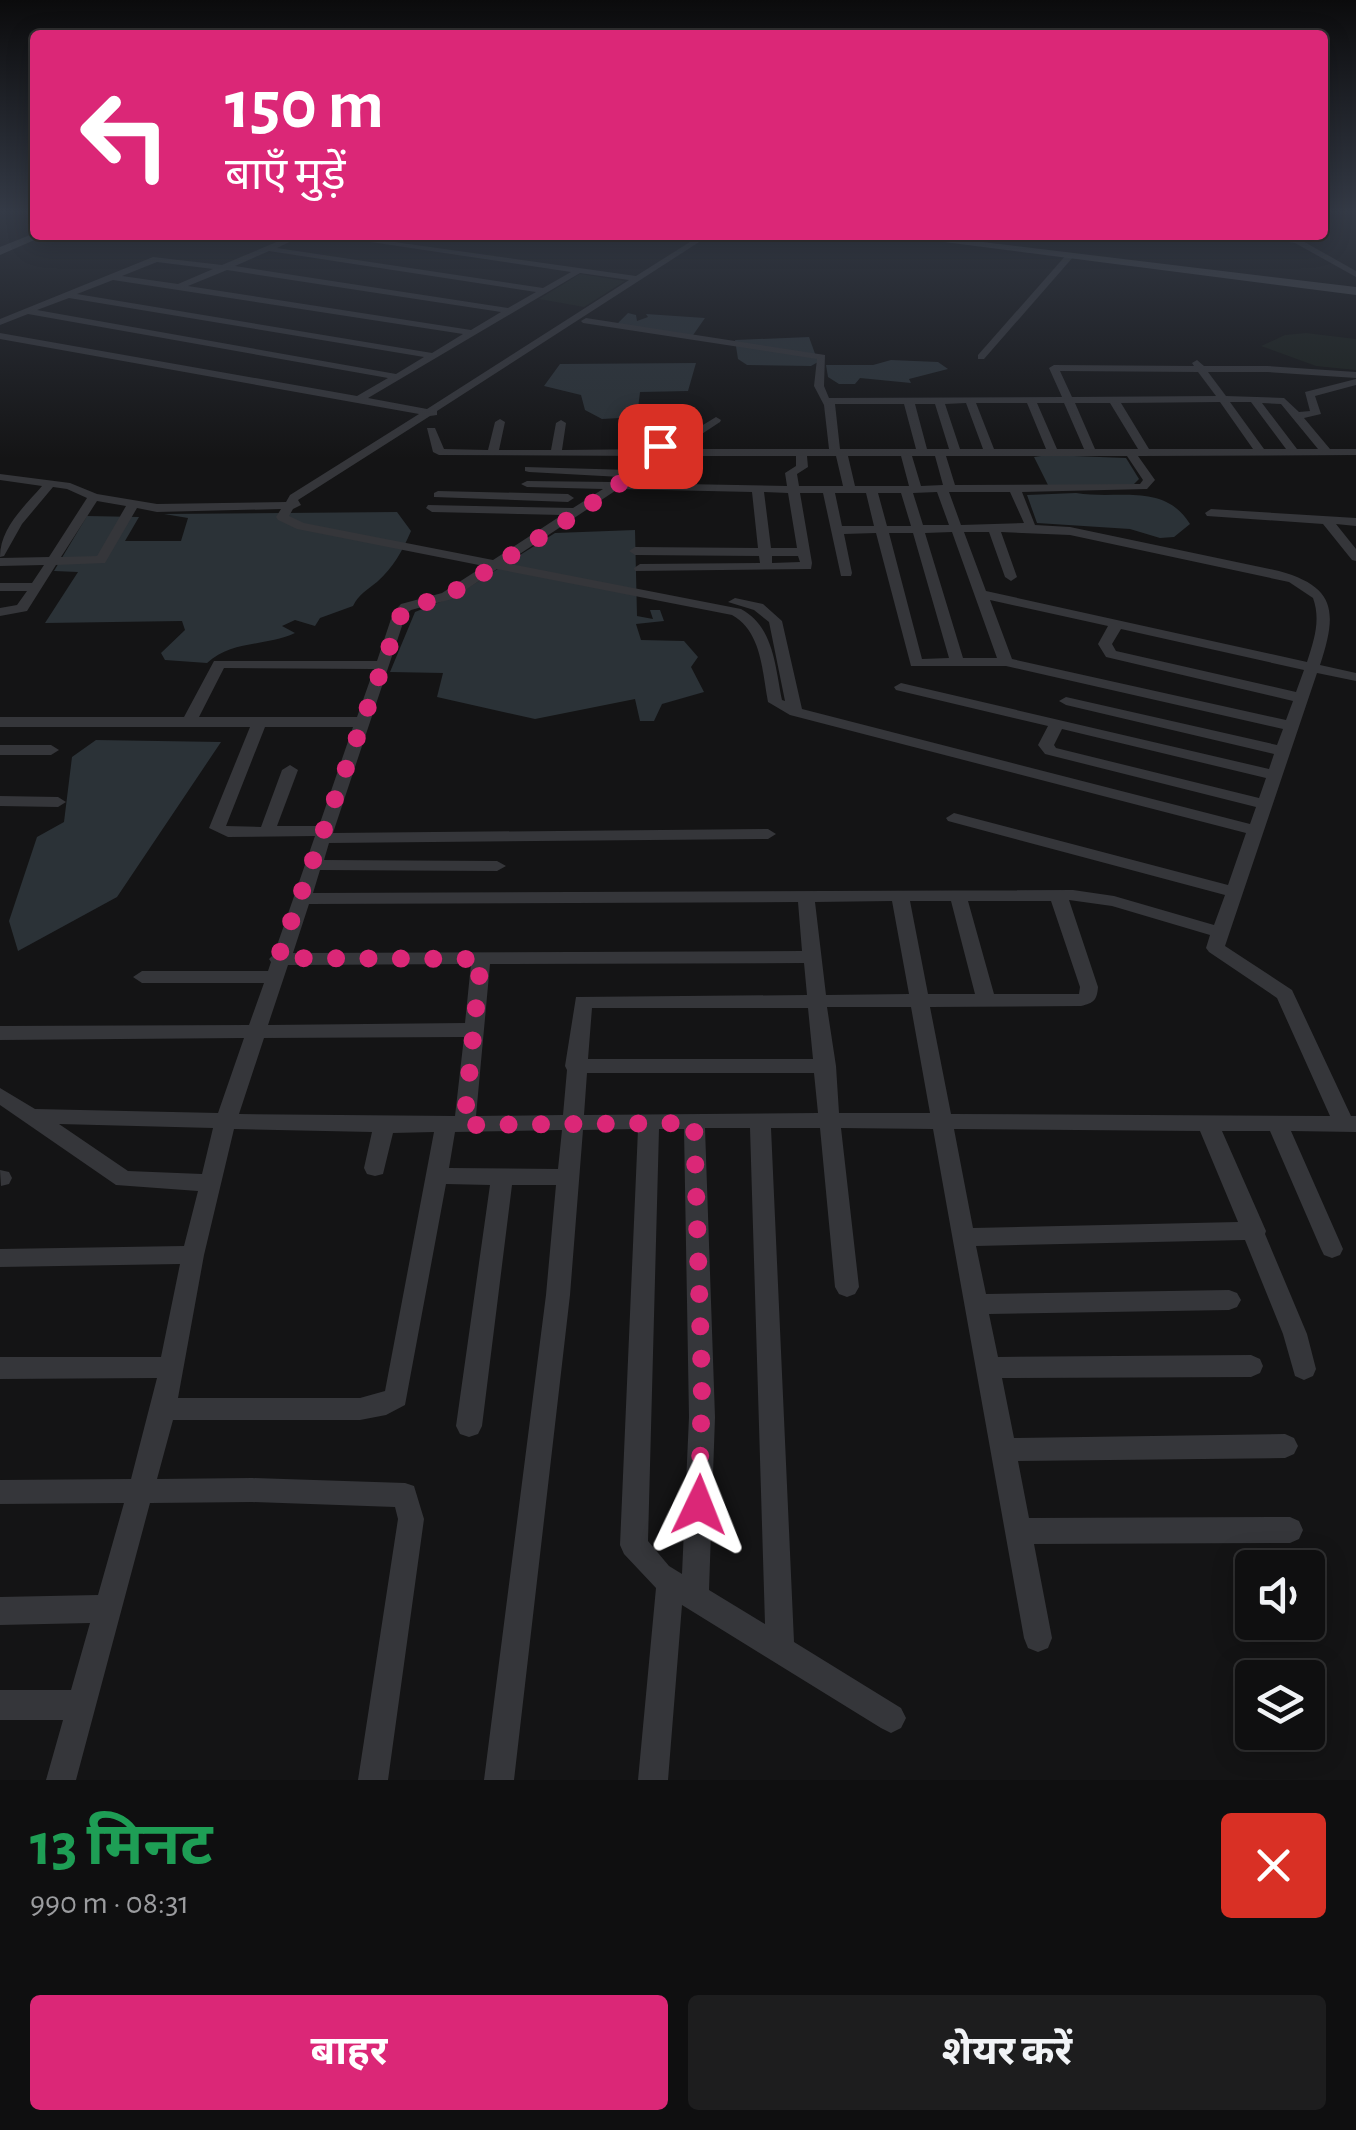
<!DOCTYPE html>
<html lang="hi">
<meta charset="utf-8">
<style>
:root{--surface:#0f0f10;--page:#1d1d1e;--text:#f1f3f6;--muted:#9b9c9f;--line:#2f2f30;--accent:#db2777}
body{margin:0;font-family:"Alegreya Sans","Noto Sans Devanagari",sans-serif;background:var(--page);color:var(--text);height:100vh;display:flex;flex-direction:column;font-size:38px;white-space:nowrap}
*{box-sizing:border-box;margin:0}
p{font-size:32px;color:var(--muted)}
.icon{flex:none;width:55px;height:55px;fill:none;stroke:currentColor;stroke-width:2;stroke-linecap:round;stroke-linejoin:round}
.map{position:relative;height:1780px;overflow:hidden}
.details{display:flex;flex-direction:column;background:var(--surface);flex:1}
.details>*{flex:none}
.banner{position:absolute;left:30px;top:30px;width:1298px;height:210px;border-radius:10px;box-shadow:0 5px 25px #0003,0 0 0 2px var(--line);background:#db2777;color:#fff;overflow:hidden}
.tools{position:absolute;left:1235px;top:1550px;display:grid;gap:20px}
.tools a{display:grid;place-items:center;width:90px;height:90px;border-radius:10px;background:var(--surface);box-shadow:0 5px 25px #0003,0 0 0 2px var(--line);font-size:50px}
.pin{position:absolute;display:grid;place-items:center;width:85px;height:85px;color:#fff;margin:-42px;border-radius:20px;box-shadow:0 5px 15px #0006}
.me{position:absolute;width:110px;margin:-55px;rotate:2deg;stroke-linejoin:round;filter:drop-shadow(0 0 8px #0008)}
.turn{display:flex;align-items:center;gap:35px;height:210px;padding:0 30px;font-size:45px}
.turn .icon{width:130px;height:130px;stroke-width:2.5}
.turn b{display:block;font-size:70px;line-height:85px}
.round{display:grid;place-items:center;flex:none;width:105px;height:105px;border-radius:10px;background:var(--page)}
.headline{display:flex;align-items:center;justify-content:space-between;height:170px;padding:0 30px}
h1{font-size:60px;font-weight:700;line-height:75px;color:#1e9e55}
.primary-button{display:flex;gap:20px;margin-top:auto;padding:20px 30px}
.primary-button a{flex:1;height:115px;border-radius:10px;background:var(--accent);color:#fff;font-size:40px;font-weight:700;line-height:115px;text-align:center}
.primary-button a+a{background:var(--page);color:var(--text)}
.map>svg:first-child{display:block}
.green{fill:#1a1f1b}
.water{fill:#2b3237}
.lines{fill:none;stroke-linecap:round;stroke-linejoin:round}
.street{fill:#35363a;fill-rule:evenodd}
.secondary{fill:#434549;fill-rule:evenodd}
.route{stroke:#db2777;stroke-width:18;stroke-dasharray:0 32.4}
</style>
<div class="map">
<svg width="1356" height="1780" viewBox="0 0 1356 1780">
<rect width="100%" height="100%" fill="#141415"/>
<g class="green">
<path d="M 580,274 L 625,281 L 584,307 L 539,299 Z"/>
<path d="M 1306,333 L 1356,339 L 1356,370 L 1316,366 L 1261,346 L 1285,335 Z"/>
</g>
<g class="water">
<path d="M 628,313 L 636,315 L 637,321 L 648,317 L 646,314 L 705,318 L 691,338 L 617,324 Z"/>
<path d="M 809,337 L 818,362 L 811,366 L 747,365 L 738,359 L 735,340 Z"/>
<path d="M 891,360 L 938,362 L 948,369 L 909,379 L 911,383 L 860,378 L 855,384 L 839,384 L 828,377 L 826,365 L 873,365 Z"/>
<path d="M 696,363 L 688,391 L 640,392 L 637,417 L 602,419 L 585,410 L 581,395 L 544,386 L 560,364 Z"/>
<path d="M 1048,455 L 1126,458 L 1139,479 L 1133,485 L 1048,485 L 1034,457 Z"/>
<path d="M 1076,493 C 1118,500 1164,482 1190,524 L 1174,537 L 1160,538 L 1130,529 L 1037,523 L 1027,495 Z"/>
<path d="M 397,512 L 411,531 C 403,550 393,568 377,582 C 367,590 359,594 353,606 L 320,618 L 315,626 L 295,620 L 282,626 L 295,633 C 264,647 232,640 207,663 L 165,660 L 161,653 L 185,630 L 182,621 L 45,623 L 78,572 L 54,571 L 87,516 L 139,517 L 125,541 L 181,541 L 188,518 L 164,514 Z"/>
<path d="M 635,530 L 637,616 L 653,619 L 650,610 L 660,610 L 664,621 L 636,624 L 641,640 L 684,641 L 698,657 L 691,667 L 704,692 L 662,704 L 654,721 L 640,721 L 635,699 L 535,719 L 437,697 L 443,673 L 390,672 L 415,612 L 455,596 L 555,533 Z"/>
<path d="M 96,740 L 221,742 L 117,897 L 18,951 L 9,921 L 37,837 L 64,822 L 72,757 Z"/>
</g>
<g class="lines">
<g class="street">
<path d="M 293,235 L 304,235 L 277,248 L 543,288 L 571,272 L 324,235 L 345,235 L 636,276 L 701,235 L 710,235 L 437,411 L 437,415 L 430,416 L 298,500 L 301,505 L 293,509 L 289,516 L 304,523 L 493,560 L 562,515 L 432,512 L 426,508 L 428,505 L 573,508 L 603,489 L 527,487 L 521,484 L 527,481 L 613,482 L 621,477 L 529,472 L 525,471 L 525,467 L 631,470 L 653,456 L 439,455 L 433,452 L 427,428 L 435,428 L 444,449 L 488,450 L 495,422 L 500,419 L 505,422 L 499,450 L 551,450 L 556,423 L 561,420 L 566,423 L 562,450 L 656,449 L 657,421 L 666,423 L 667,447 L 716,417 L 721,420 L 720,422 L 679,449 L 829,449 L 824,405 L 814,386 L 817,359 L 583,323 L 581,321 L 586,318 L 825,355 L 824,386 L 829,398 L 1062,397 L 1049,368 L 1054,365 L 1194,366 L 1192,363 L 1197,360 L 1204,366 L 1267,366 L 1356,372 L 1356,378 L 1267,372 L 1208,372 L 1226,396 L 1284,398 L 1299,412 L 1310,411 L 1305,392 L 1356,379 L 1356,385 L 1315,396 L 1321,414 L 1304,418 L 1330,449 L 1356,449 L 1356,455 L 1138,456 L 1155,480 L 1147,489 L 1022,492 L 1035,525 L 1070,527 L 1279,571 C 1337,587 1337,613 1320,665 L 1356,673 L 1356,681 L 1317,673 L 1225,946 L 1292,990 L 1351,1116 L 1356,1116 L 1356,1132 L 1291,1131 L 1343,1249 L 1340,1255 L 1332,1258 L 1324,1255 L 1321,1249 L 1270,1131 L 1222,1131 L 1266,1231 L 1265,1234 L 1307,1334 L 1316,1369 L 1313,1376 L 1304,1380 L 1295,1376 L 1283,1334 L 1245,1240 L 976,1246 L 986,1294 L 1229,1290 L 1237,1293 L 1241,1300 L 1237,1307 L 1229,1310 L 989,1314 L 998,1357 L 1251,1355 L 1260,1359 L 1263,1366 L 1260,1373 L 1251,1377 L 1002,1378 L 1014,1438 L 1285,1434 L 1294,1438 L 1298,1446 L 1294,1454 L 1285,1458 L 1018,1461 L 1029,1518 L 1290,1517 L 1299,1521 L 1303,1530 L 1299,1539 L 1290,1543 L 1034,1544 L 1052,1638 L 1048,1648 L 1038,1652 L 1028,1648 L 1024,1638 L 933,1129 L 841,1128 L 859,1287 L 855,1294 L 847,1297 L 839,1294 L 835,1287 L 820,1128 L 771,1128 L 794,1642 L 901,1708 L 906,1718 L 901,1728 L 891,1733 L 881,1728 L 682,1605 L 668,1780 L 638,1780 L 656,1588 L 624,1554 L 620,1545 L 638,1129 L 583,1130 L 570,1295 L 514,1780 L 484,1780 L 546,1295 L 556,1185 L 512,1185 L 482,1426 L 478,1434 L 469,1437 L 460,1434 L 456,1426 L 490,1185 L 446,1184 L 405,1405 L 386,1415 L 360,1420 L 173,1420 L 157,1479 L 252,1478 L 405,1483 L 414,1486 L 424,1519 L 388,1780 L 358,1780 L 398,1519 L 395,1507 L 252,1502 L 150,1503 L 76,1780 L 46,1780 L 63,1720 L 0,1720 L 0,1690 L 71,1690 L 90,1623 L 0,1625 L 0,1597 L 98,1595 L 124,1503 L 0,1504 L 0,1480 L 131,1479 L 157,1378 L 0,1379 L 0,1357 L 161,1357 L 180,1264 L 0,1267 L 0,1249 L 184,1246 L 198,1191 L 116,1185 L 0,1105 L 0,1088 L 35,1109 L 218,1113 L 244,1038 L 0,1040 L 0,1026 L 249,1025 L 264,983 L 142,983 L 133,977 L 142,971 L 268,971 L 271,962 L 269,959 L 274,954 L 315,836 L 228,837 L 209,828 L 250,727 L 0,727 L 0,717 L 184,717 L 214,661 L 377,661 L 393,613 L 401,604 L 442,593 L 484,566 L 297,529 L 278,520 L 276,517 L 281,509 L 157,512 L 137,508 L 105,563 L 56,565 L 27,611 L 0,616 L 0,608 L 17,605 L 27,591 L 0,591 L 0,583 L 32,583 L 44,565 L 0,566 L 0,558 L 49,557 L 87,498 L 67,489 L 53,487 L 22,524 L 4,556 L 0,557 C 0,528 24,507 42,486 L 0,480 L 0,474 L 70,483 L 97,494 L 157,504 L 286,502 L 290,495 L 419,414 L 0,339 L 0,333 L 357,396 L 388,378 L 28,314 L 0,325 L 0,319 L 153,257 L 222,265 ZM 269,251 L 536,292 L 508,308 L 235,266 ZM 157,262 L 213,269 L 178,284 L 122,276 ZM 227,270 L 501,312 L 471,330 L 188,286 ZM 580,273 L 629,280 L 427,409 L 368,398 ZM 113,280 L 463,334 L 432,353 L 77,294 ZM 69,298 L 424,357 L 396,374 L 37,310 ZM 1060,371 L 1198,372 L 1216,396 L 1072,397 ZM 1220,402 L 1253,449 L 1149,449 L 1121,403 ZM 1230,402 L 1251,402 L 1286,449 L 1264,449 ZM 966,403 L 983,449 L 960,449 L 945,404 ZM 976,403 L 1027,403 L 1046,449 L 994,449 ZM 1037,403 L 1064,403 L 1084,449 L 1057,449 ZM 1075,403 L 1110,403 L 1138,449 L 1095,449 ZM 1262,403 L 1281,404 L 1318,449 L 1297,449 ZM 835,404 L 904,404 L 916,449 L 840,449 ZM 915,404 L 935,404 L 949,449 L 927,449 ZM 668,456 L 796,456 L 796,466 L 785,473 L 787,486 L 628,483 ZM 807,456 L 836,456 L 843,486 L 799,486 L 797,474 L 808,467 ZM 848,456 L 901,456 L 909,486 L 855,486 ZM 912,456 L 935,456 L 943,485 L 921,486 ZM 946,456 L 1127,456 L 1143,480 L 1140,484 L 955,485 ZM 618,489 L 752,492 L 758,548 L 635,547 L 629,551 L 635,555 L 759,556 L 760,563 L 640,564 L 634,568 L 635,571 L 811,569 L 812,563 L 800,493 L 823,493 L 841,576 L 851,576 L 852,573 L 844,534 L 876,533 L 911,666 L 1006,666 L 1283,729 L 1277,745 L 1066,697 L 1059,701 L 1066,705 L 1274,754 L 1269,769 L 901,683 L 894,687 L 896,690 L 1048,726 L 1038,745 L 1045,754 L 1256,807 L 1250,824 L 802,709 L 782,621 L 763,604 L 735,598 L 728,602 L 754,610 L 769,622 L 785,701 L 782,700 C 775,666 774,627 741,609 L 506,563 ZM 764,492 L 788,493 L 797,548 L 771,548 ZM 937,492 L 949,525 L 923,525 L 913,493 ZM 949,492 L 1010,492 L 1024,523 L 961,525 ZM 835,493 L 866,493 L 874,526 L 842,526 ZM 878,493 L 901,493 L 911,526 L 887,526 ZM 97,501 L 126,506 L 97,556 L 61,557 ZM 952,532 L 997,658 L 963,658 L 925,533 ZM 964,532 L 989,532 L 1005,577 L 1011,581 L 1017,577 L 1001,532 L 1070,535 L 1289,582 L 1313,598 C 1321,620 1314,640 1307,662 L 986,591 ZM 889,533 L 913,533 L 949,658 L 922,659 ZM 772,556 L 798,556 L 800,562 L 772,563 ZM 497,569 L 732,615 C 762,632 762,671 768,702 L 790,715 L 1246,833 L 1228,885 L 954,813 L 946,818 L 948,821 L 1225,895 L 1214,925 L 1114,896 L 1073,890 L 313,893 L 320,870 L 497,871 L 506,866 L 497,861 L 324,860 L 329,843 L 768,839 L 776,834 L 768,829 L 333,833 L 406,614 L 411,610 L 452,599 ZM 990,600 L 1108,626 L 1098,644 L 1106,657 L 1293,701 L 1286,720 L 1012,659 ZM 1121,629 L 1304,670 L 1296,692 L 1116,651 L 1112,644 ZM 224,668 L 374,669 L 357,717 L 199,717 ZM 265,727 L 353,727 L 319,826 L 277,826 L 298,770 L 290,765 L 282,770 L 261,827 L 226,826 ZM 1062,729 L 1266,778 L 1259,798 L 1056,748 L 1054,745 ZM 1069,900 L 1112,906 L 1210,935 L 1206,948 L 1209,952 L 1277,998 L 1330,1116 L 951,1114 L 930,1007 L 1081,1006 C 1094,1003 1097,1000 1098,987 ZM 892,901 L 909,994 L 826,995 L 815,902 ZM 910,901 L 951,901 L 975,994 L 928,994 ZM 968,901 L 1051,901 L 1080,987 L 1079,994 L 994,994 ZM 798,902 L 802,951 L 293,953 L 309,904 ZM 804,963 L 807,995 L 576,997 L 565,1066 L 567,1070 L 563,1115 L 476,1116 L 490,964 ZM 471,964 L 465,1023 L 268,1025 L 288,965 ZM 827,1007 L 911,1007 L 930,1113 L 839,1113 L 836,1066 ZM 592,1008 L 808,1008 L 813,1059 L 588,1059 ZM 464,1037 L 455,1116 L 239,1114 L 264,1038 ZM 587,1073 L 814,1073 L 818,1113 L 584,1115 ZM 59,1124 L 213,1128 L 202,1174 L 128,1171 ZM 705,1128 L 750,1128 L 765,1624 L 709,1590 L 715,1417 ZM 234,1129 L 372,1132 L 364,1168 L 367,1174 L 375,1176 L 383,1174 L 393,1133 L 434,1132 L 385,1391 L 360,1398 L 178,1398 L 204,1255 ZM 659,1129 L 684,1129 L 689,1417 L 682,1574 L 669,1566 L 648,1541 ZM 954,1129 L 1200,1131 L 1238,1222 L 973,1228 ZM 562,1130 L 558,1169 L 449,1168 L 455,1132 Z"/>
<path d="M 1243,235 L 1284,237 L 1282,235 L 1292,235 L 1356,271 L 1356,277 L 1295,243 Z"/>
<path d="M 1067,254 L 1074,256 L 984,359 L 978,359 L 978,355 Z"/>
<path d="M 438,491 L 568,494 L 574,498 L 568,502 L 434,497 L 434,493 Z"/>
<path d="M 1211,509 L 1356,518 L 1356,526 L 1336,524 L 1356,549 L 1356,561 L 1352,560 L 1323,524 L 1207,516 L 1205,513 Z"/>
<path d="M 0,745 L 51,745 L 59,750 L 51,755 L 0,755 Z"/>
<path d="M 0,796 L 58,797 L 66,802 L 58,807 L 0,806 Z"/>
<path d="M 0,1170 L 9,1172 L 12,1178 L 9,1184 L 1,1186 Z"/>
</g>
<g class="secondary">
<path d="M 35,233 L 46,235 L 0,255 L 0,247 Z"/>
<path d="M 890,235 L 924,235 L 1356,287 L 1356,295 Z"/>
</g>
</g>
<linearGradient id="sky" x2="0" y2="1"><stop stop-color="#0b0b0c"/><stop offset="0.46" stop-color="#343a46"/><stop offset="1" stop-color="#343a46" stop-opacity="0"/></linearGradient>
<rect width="1356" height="459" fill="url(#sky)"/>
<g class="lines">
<path class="route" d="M 660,446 L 666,450 L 580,512 L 447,596 L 403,609 L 278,958 L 481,959 L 464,1125 L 694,1123 L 702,1384 L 699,1505"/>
</g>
</svg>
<div class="tools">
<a><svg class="icon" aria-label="sound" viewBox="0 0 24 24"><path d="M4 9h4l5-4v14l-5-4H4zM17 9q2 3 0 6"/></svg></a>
<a><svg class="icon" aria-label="layers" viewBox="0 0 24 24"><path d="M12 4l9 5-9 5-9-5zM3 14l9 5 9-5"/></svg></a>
</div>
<div class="pin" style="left:660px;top:446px;background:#d93025"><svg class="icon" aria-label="arrive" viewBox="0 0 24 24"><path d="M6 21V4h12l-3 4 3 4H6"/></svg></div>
<svg class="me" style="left:699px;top:1505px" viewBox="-20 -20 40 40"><path d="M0-17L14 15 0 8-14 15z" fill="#db2777" stroke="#fff" stroke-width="4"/></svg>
<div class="banner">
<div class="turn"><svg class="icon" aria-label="left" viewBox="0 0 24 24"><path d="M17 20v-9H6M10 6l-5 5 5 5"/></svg><div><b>150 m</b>बाएँ मुड़ें</div></div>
</div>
</div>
<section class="details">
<div class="headline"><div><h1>13 मिनट</h1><p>990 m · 08:31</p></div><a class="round" style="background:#d93025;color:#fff"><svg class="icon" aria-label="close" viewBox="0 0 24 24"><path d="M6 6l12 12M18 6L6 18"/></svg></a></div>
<div class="primary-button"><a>बाहर</a><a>शेयर करें</a></div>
</section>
